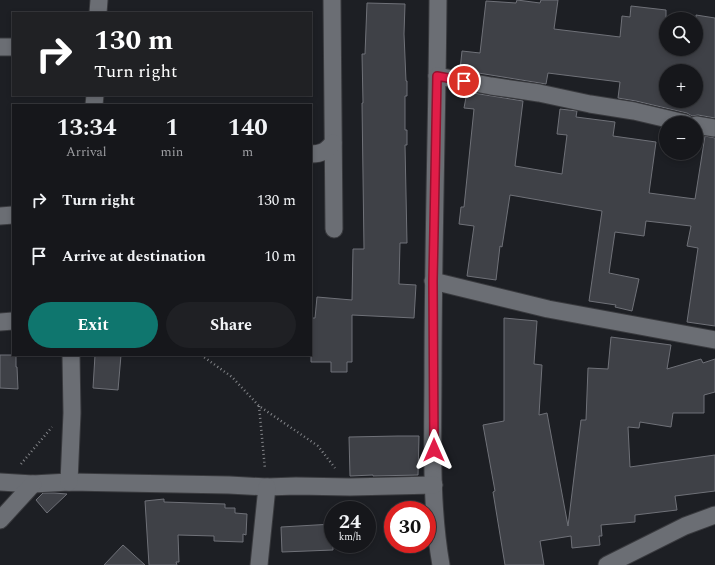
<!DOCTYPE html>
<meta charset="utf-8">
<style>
:root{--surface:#16171b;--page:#1f2024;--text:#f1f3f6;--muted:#9e9fa3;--line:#35363a;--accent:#0f766e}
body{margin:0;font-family:Spectral,serif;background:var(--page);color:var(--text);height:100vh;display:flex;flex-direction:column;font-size:15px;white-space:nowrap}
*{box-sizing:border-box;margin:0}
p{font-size:13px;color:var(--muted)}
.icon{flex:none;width:22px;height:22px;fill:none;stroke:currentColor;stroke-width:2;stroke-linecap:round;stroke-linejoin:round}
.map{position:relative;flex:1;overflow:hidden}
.sheet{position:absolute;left:12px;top:104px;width:300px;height:252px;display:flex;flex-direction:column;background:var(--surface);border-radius:0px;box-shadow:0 2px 6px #0003,0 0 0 1px var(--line)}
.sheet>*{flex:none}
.top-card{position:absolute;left:12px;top:12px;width:300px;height:84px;border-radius:0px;box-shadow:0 2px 6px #0003,0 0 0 1px var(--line);background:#202124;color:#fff;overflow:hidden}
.controls{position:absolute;left:659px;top:12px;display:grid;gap:8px}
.controls a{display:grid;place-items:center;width:44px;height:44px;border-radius:50%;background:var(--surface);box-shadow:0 2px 6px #0003,0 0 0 1px var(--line);font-size:20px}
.speed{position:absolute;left:324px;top:501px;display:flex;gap:8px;font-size:20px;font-weight:700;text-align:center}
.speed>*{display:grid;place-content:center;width:52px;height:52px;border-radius:50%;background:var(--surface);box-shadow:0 2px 6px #0003,0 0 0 1px var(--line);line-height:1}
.speed small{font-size:10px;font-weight:400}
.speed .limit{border:6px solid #d22;background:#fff;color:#111}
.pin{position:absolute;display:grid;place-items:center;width:34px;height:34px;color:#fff;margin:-17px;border:2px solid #fff;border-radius:50%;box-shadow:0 1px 4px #0007}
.me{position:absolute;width:44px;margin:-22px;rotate:0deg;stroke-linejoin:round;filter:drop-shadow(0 0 3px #0008)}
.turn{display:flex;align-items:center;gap:14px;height:84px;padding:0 16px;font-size:18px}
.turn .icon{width:52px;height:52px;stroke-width:2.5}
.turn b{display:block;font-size:28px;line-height:34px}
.eta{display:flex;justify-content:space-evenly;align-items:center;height:68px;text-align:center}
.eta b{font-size:24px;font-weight:700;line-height:28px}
.button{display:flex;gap:8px;margin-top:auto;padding:8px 16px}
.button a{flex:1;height:46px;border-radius:24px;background:var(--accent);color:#fff;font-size:16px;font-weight:700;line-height:46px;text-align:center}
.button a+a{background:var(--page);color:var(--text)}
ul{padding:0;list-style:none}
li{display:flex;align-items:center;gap:12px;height:56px;padding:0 16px}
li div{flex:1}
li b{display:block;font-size:15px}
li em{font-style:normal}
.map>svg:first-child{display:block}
.building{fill:#3f4147;stroke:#6f7178;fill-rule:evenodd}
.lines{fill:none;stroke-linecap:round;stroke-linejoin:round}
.street-casing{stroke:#393a3e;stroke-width:19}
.path{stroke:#838589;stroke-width:2.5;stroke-dasharray:1 3;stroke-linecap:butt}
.street{stroke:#6b6e74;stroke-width:17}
.route-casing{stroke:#92132f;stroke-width:10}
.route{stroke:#e11d48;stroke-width:7}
</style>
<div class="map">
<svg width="715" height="565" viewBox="0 0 715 565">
<rect width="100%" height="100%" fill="#1d1f24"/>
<g class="building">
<path d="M 517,0 L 540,3 L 541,0 L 558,0 L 554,29 L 620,37 L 622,16 L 630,17 L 631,6 L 666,10 L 666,49 L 696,49 L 696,15 L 715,18 L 715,118 L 698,115 L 692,116 L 687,113 L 636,101 L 618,98 L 620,82 L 548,73 L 546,84 L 460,70 L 462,51 L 480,53 L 486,1 L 516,3 ZM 666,71 L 696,71 L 696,101 L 666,101 Z"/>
<path d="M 367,3 L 405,4 L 404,34 L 406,81 L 407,81 L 407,96 L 405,96 L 405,130 L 407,130 L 407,145 L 405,145 L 407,243 L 400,243 L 399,284 L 416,285 L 414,318 L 352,315 L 352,362 L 347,362 L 347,372 L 331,372 L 331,362 L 311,362 L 311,318 L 315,318 L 317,297 L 352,300 L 353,249 L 364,249 L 362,103 L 363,103 L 362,54 L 365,54 Z"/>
<path d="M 467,92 L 523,101 L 515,166 L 562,174 L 567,135 L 557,134 L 560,109 L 577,111 L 576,117 L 615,122 L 613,136 L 656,142 L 649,193 L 695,199 L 705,136 L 715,138 L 715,326 L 687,322 L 698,248 L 687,246 L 691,226 L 646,221 L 644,236 L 615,232 L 609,273 L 639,279 L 632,311 L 615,307 L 616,305 L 589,301 L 602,211 L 510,195 L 502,247 L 500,246 L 496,280 L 467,276 L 474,226 L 459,224 L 461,207 L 464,207 L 474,109 L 464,108 Z"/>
<path d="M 504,318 L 537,321 L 534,364 L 542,365 L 539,415 L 547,413 L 568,526 L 581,420 L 586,420 L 588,368 L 608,369 L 611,337 L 671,345 L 667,369 L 701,359 L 703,363 L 715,359 L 715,392 L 704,395 L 704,413 L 673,413 L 671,427 L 640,422 L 639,428 L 628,427 L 630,467 L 715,455 L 715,491 L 675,496 L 677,510 L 635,515 L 635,522 L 601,525 L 602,536 L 599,536 L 600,545 L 572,548 L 571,536 L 540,541 L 544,565 L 505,565 L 493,492 L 495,491 L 483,425 L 504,421 Z"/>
<path d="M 0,355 L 16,355 L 16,367 L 17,367 L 18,389 L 0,388 Z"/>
<path d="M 95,355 L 121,355 L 118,390 L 93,388 Z"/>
<path d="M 398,436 L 419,436 L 418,475 L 373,476 L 373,475 L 350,476 L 349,437 Z"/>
<path d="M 43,493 L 54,493 L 67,494 L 47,513 L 36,500 Z"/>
<path d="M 164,499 L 164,502 L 225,504 L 225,508 L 235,508 L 235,513 L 247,514 L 246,535 L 243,534 L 243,542 L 214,541 L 214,536 L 178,535 L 179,562 L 176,562 L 177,565 L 149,565 L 145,501 Z"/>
<path d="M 333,524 L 333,550 L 282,552 L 281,527 Z"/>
<path d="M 123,545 L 145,565 L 104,565 Z"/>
</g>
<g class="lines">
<g class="street-casing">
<g id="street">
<path d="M 332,0 L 334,229"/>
<path d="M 438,0 C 437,124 433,248 433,372 C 433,435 430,503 441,565"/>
<path d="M 98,13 L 99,0"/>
<path d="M 0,47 L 13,47"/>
<path d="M 437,76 L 491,86 L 539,93 L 590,104 L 634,111 L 685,123"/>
<path d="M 94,105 L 95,95"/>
<path d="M 696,125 L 715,128"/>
<path d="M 311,154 C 322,154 326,151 333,143"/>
<path d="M 0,216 L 13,215"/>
<path d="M 433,281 L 548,309 L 715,340"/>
<path d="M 0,322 L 13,321"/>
<path d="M 0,482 L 33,484 L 69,482 L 229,485 L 267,487 L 296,486 L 350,487 L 434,485"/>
<path d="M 69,482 L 72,413 L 71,355"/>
<path d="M 0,520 L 33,484"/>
<path d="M 259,565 L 267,487"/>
<path d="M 607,565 L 685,526 L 715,515"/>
</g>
</g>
<g class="path">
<path d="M 201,355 L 232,377 L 259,406 L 318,446 L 335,468"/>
<path d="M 259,406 L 265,469"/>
<path d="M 21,464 L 52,427"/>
</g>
<use href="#street" class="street"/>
</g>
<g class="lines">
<g class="route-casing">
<path id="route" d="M 434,450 L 433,281 L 437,76 L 464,81"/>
</g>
<use href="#route" class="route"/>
</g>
</svg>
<div class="controls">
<a><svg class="icon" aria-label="search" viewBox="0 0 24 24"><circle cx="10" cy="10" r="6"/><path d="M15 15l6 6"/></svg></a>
<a>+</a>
<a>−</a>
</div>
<div class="speed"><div>24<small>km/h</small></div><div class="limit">30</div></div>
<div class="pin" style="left:464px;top:81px;background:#d93025"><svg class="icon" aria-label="arrive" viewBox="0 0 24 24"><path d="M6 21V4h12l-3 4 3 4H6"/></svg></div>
<svg class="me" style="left:434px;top:450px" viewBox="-20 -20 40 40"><path d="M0-17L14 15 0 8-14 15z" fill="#e11d48" stroke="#fff" stroke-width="4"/></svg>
<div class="top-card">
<div class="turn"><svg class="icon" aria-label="right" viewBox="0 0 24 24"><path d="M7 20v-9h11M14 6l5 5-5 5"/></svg><div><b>130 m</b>Turn right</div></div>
</div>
<section class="sheet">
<div class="eta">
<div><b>13:34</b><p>Arrival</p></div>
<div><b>1</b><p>min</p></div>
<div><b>140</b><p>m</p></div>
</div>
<ul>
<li><svg class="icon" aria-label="right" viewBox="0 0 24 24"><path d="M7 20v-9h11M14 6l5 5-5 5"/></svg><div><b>Turn right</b></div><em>130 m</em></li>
<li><svg class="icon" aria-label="arrive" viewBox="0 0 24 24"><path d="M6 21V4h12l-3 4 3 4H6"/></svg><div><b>Arrive at destination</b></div><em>10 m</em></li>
</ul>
<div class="button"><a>Exit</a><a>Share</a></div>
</section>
</div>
